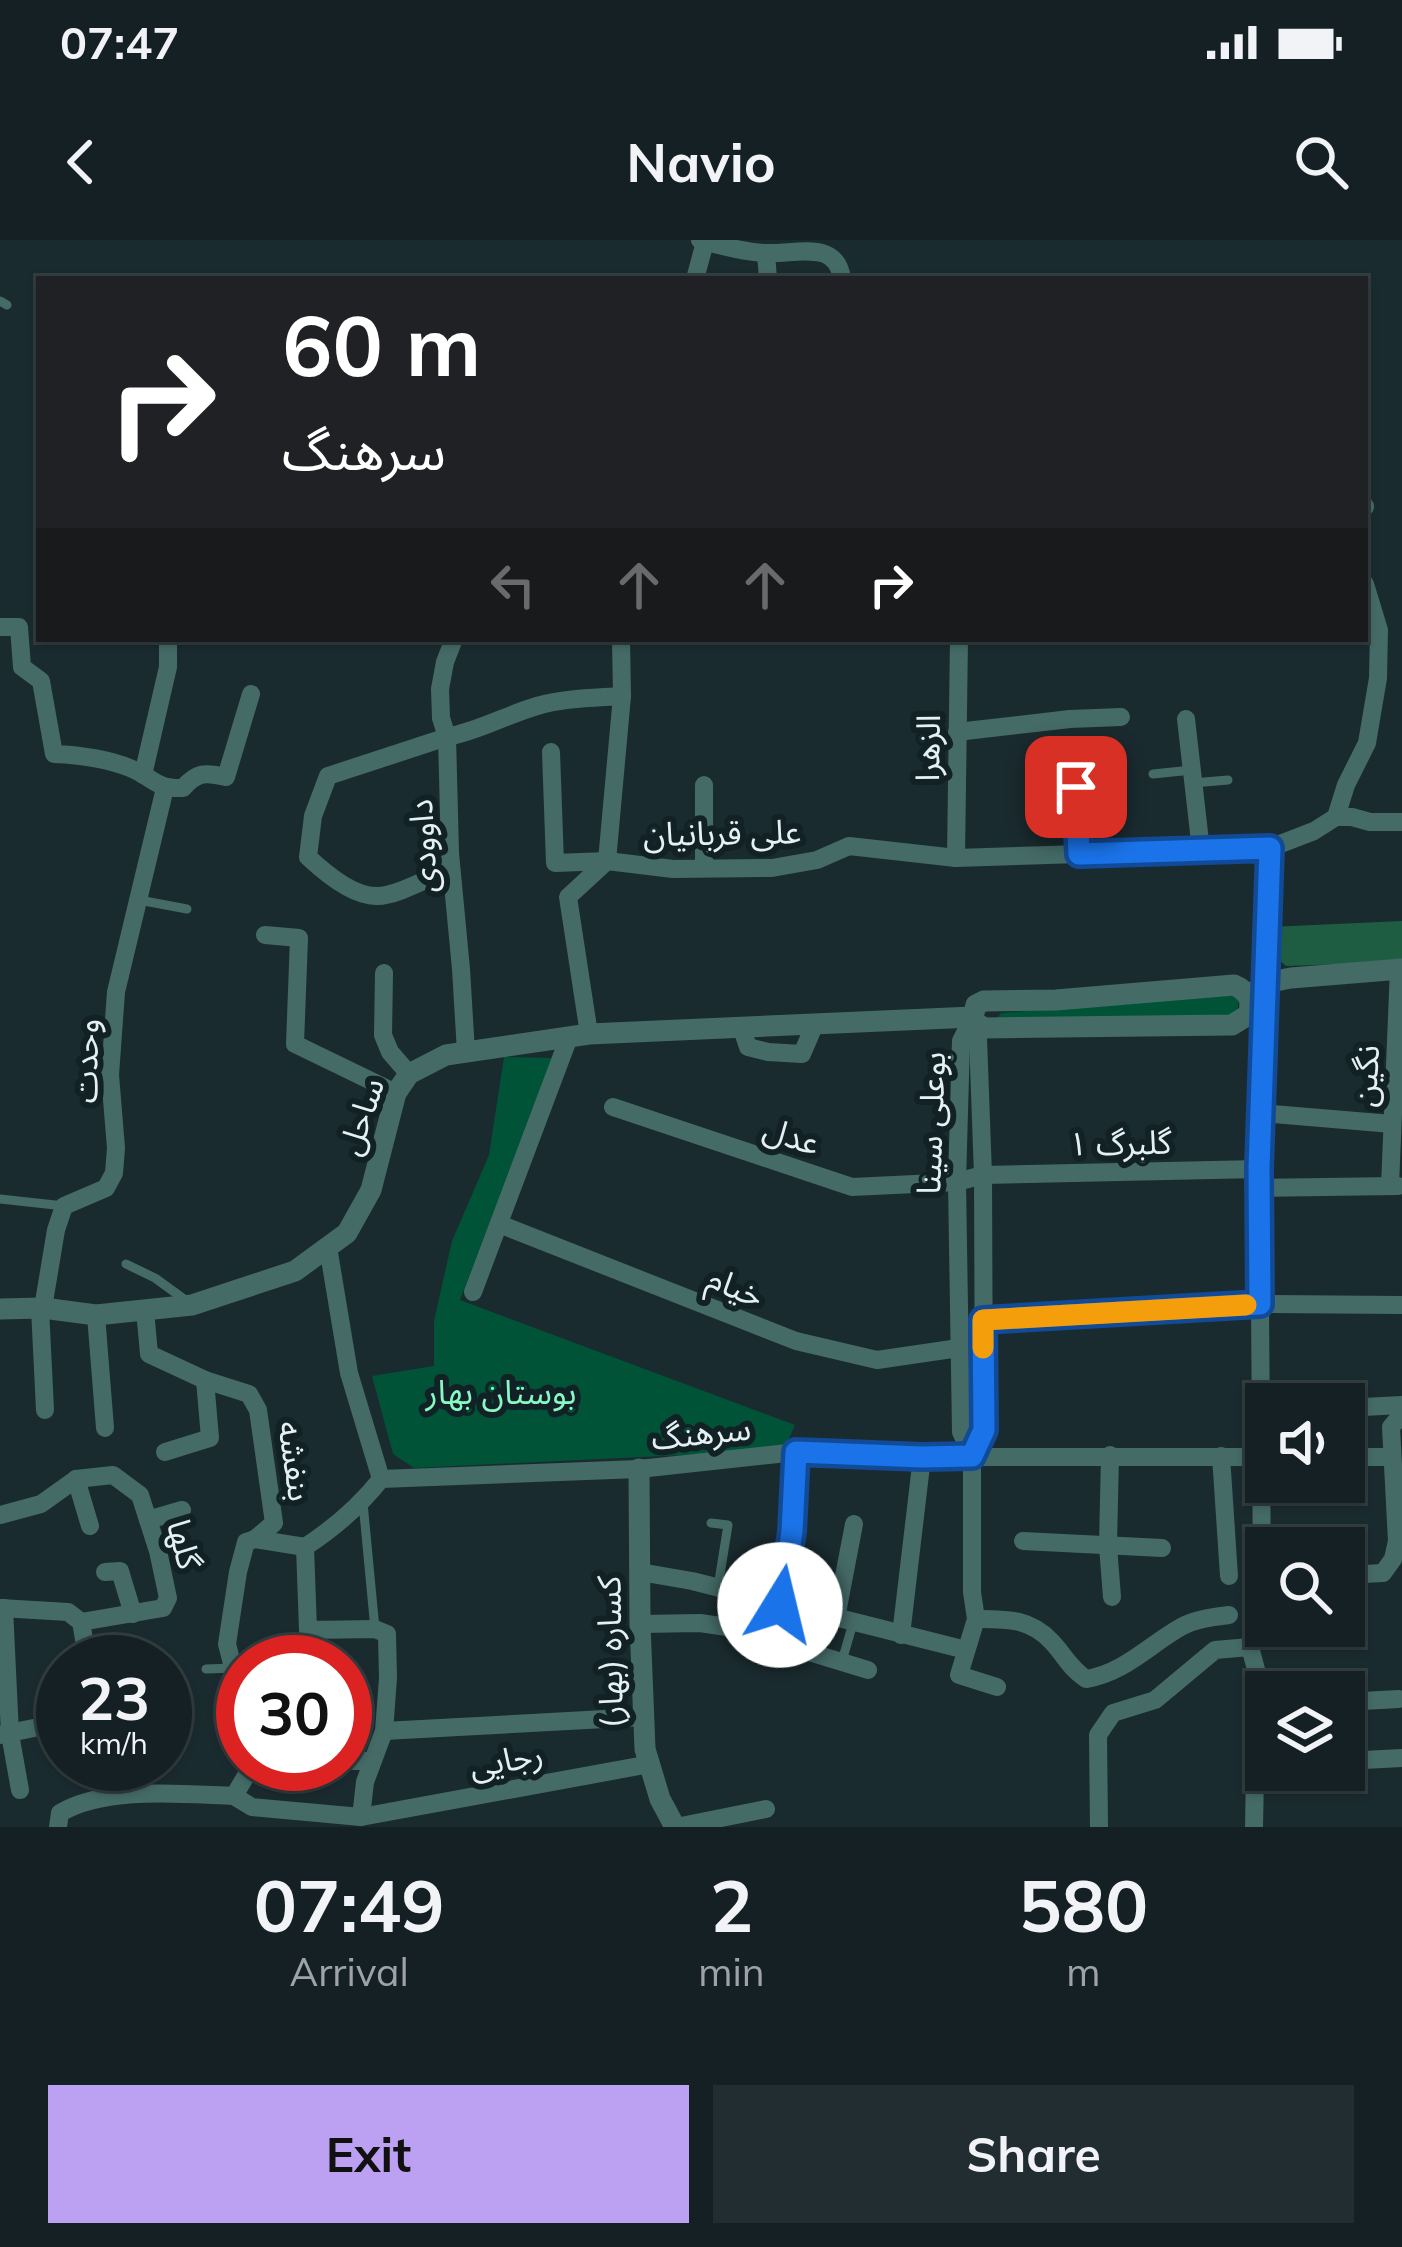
<!DOCTYPE html>
<meta charset="utf-8">
<style>
:root{--surface:#142023;--page:#212d30;--text:#f1f3f6;--muted:#9da3a6;--line:#333e41;--accent:#bca0f2}
body{margin:0;font-family:Mulish,"Noto Sans Arabic",sans-serif;background:var(--page);color:var(--text);height:100vh;display:flex;flex-direction:column;font-size:45px;white-space:nowrap}
*{box-sizing:border-box;margin:0}
p{font-size:39px;color:var(--muted)}
.icon{flex:none;width:66px;height:66px;fill:none;stroke:currentColor;stroke-width:2;stroke-linecap:round;stroke-linejoin:round}
.map{position:relative;height:1587px;overflow:hidden}
.panel{display:flex;flex-direction:column;background:var(--surface);flex:1}
.panel>*{flex:none}
.banner{position:absolute;left:36px;top:36px;width:1332px;height:366px;border-radius:0px;box-shadow:0 3px 9px #0004,0 0 0 3px var(--line);background:#202124;color:#fff;overflow:hidden}
.tools{position:absolute;left:1245px;top:1143px;display:grid;gap:24px}
.tools a{display:grid;place-items:center;width:120px;height:120px;border-radius:0px;background:var(--surface);box-shadow:0 3px 9px #0004,0 0 0 3px var(--line);font-size:60px}
.speed{position:absolute;left:36px;top:1395px;display:flex;gap:24px;font-size:60px;font-weight:700;text-align:center}
.speed>*{display:grid;place-content:center;width:156px;height:156px;border-radius:50%;background:var(--surface);box-shadow:0 3px 9px #0004,0 0 0 3px var(--line);line-height:1}
.speed small{font-size:30px;font-weight:400}
.speed .limit{border:18px solid #d22;background:#fff;color:#111}
.pin{position:absolute;display:grid;place-items:center;width:102px;height:102px;color:#fff;margin:-51px;border-radius:24px;box-shadow:0 6px 18px #0006}
.me{position:absolute;width:132px;margin:-66px;rotate:9deg;stroke-linejoin:round;filter:drop-shadow(0 0 9px #0008)}
.turn{display:flex;align-items:center;gap:42px;height:252px;padding:0 48px;font-size:54px}
.turn .icon{width:156px;height:156px;stroke-width:2.5}
.turn b{display:block;font-size:84px;line-height:102px}
.lanes{display:flex;align-items:center;height:114px;padding:0 48px;background:#0003;justify-content:center;gap:60px;direction:ltr}
.lanes .off{opacity:.35}
.eta{display:flex;justify-content:space-evenly;align-items:center;height:204px;text-align:center}
.eta b{font-size:72px;font-weight:700;line-height:84px}
.cta{display:flex;gap:24px;margin-top:auto;padding:24px 48px}
.cta a{flex:1;height:138px;border-radius:0px;background:var(--accent);color:#111;font-size:48px;font-weight:700;line-height:138px;text-align:center}
.cta a+a{background:var(--page);color:var(--text)}
.status{display:flex;justify-content:space-between;align-items:center;height:84px;padding:0 60px;background:var(--surface);direction:ltr}
.status svg{height:33px;fill:currentColor}
header{display:flex;justify-content:space-between;align-items:center;height:156px;padding:0 48px;background:var(--surface);font-size:54px;font-weight:700}
.map>svg:first-child{display:block}
.green{fill:#005337}
.forest{fill:#1f5d43}
.lines{fill:none;stroke-linecap:round;stroke-linejoin:round}
.service{stroke:#456b67;stroke-width:9}
.minor{stroke:#456b67;stroke-width:18}
.tertiary{stroke:#456b67;stroke-width:21}
.route-casing{stroke:#114b97;stroke-width:30}
.route{stroke:#1a73e8;stroke-width:21}
.slow{stroke:#f59e0b;stroke-width:21}
.labels{text-anchor:middle;dominant-baseline:central;stroke-width:12;stroke-linejoin:round;paint-order:stroke}
.street-label{font-size:33px;fill:#e5f0f2;stroke:#112125}
.park-label{font-size:33px;fill:#88f8c4;stroke:#112125}
</style>
<div class="status"><b>07:47</b><svg viewBox="0 0 49 12"><path d="M0 12V9h3v3zM5 12V6h3v6zM10 12V3h3v9zM15 12V0h3v12zM26 1h20v11H26zM47 4h2v5h-2z"/></svg></div>
<header><svg class="icon" aria-label="back" viewBox="0 0 24 24"><path d="M15 5l-7 7 7 7"/></svg>Navio<svg class="icon" aria-label="search" viewBox="0 0 24 24"><circle cx="10" cy="10" r="6"/><path d="M15 15l6 6"/></svg></header>
<div class="map">
<svg width="1402" height="1587" viewBox="0 0 1402 1587">
<rect width="100%" height="100%" fill="#1a2b2f"/>
<g class="green">
<path d="M 1232,753 L 1238,758 L 1238,769 L 1231,780 L 997,778 L 1001,773 Z"/>
<path d="M 504,817 L 553,818 L 460,1060 L 795,1185 L 784,1210 L 414,1228 L 393,1214 L 372,1136 L 434,1126 L 434,1081 L 452,1001 L 489,915 Z"/>
</g>
<path class="forest" d="M 1402,681 L 1402,722 L 1286,726 L 1269,711 L 1270,687 Z"/>
<g class="lines">
<g class="service">
<path d="M 0,61 L 7,65"/>
<path d="M 1153,534 L 1192,530"/>
<path d="M 1193,543 L 1228,540"/>
<path d="M 139,660 L 187,669"/>
<path d="M 0,959 L 64,966"/>
<path d="M 126,1024 L 155,1038 L 188,1062"/>
<path d="M 363,1263 L 375,1389"/>
<path d="M 711,1283 L 728,1285 L 718,1347"/>
<path d="M 842,1421 L 853,1383"/>
<path d="M 206,1429 L 234,1428"/>
</g>
<g class="minor">
<path d="M 700,0 C 715,5 751,13 767,13 C 799,14 837,0 842,39"/>
<path d="M 766,13 L 768,39"/>
<path d="M 695,39 L 705,2"/>
<path d="M 1365,267 L 1365,266"/>
<path d="M 0,387 L 19,387 L 22,427 L 41,441 L 54,514 C 80,515 105,518 130,528 C 153,537 154,549 183,548 C 197,532 205,532 226,537 L 251,454"/>
<path d="M 454,399 L 445,422 L 440,449 L 441,478 L 447,497 L 450,613 L 461,729 L 466,812"/>
<path d="M 1186,479 L 1201,610"/>
<path d="M 957,492 L 1070,479 L 1121,477"/>
<path d="M 551,512 L 555,623 L 607,621 L 673,629 L 772,628 L 817,620 L 849,606 L 956,618 L 1270,608 L 1314,591 L 1336,577 L 1352,577 L 1370,582 L 1402,582"/>
<path d="M 1074,514 L 1079,614"/>
<path d="M 143,535 L 168,427 L 168,399"/>
<path d="M 704,545 L 704,628"/>
<path d="M 1336,577 L 1346,545 L 1367,503 L 1378,438 L 1379,390 L 1365,344"/>
<path d="M 956,618 L 959,399"/>
<path d="M 451,629 C 432,636 395,657 376,656 C 352,656 324,632 308,617 L 313,576 L 328,536 L 447,497 C 479,491 506,475 537,466 C 564,458 594,458 622,456"/>
<path d="M 265,695 L 299,698 L 295,804 L 396,853"/>
<path d="M 384,733 L 383,795 L 390,812 L 409,834"/>
<path d="M 1265,743 L 1259,929 L 1262,1336 L 1266,1335"/>
<path d="M 973,777 L 961,801 L 957,942 L 961,1192 L 972,1216 L 972,1352 L 976,1379 L 959,1435 L 997,1447"/>
<path d="M 742,789 L 748,807 L 768,812 L 802,814 L 814,786"/>
<path d="M 589,794 L 568,657 L 607,621 L 622,456 L 621,399"/>
<path d="M 613,867 L 852,947 L 957,942 L 983,935 L 1259,929"/>
<path d="M 1261,873 L 1392,884"/>
<path d="M 1390,946 L 1399,729"/>
<path d="M 1259,948 L 1398,946"/>
<path d="M 499,984 L 796,1101 L 877,1120 L 959,1108"/>
<path d="M 328,1007 L 349,1133 L 381,1239 L 639,1229 L 796,1212 L 922,1217 L 1266,1217"/>
<path d="M 473,1052 L 569,797"/>
<path d="M 40,1068 L 45,1170"/>
<path d="M 43,1068 L 56,990 L 64,966 L 106,948 L 114,933 L 116,908 L 110,835 L 116,752 L 165,548"/>
<path d="M 145,1070 L 149,1114 L 205,1140 L 249,1154 L 258,1170 L 274,1283 L 255,1299 L 246,1302 L 238,1332 L 227,1404 L 243,1466"/>
<path d="M 96,1075 L 105,1188"/>
<path d="M 983,1080 L 1260,1064 L 1402,1065"/>
<path d="M 1344,1168 L 1402,1165"/>
<path d="M 165,1212 L 210,1198 L 205,1140"/>
<path d="M 1110,1215 L 1108,1306 L 1112,1357"/>
<path d="M 972,1216 L 984,1190 L 983,935 L 978,798 L 973,777"/>
<path d="M 1221,1216 L 1229,1336"/>
<path d="M 1344,1217 L 1392,1217"/>
<path d="M 76,1239 L 90,1286"/>
<path d="M 0,1275 L 41,1264 L 76,1239 L 113,1235 L 140,1255 L 158,1311 L 168,1358 L 163,1368 L 81,1382"/>
<path d="M 148,1280 L 182,1270"/>
<path d="M 255,1299 L 305,1307"/>
<path d="M 1023,1301 L 1162,1308"/>
<path d="M 105,1332 L 120,1331 L 133,1374"/>
<path d="M 640,1332 L 692,1341 L 966,1410"/>
<path d="M 1344,1335 L 1383,1333 L 1393,1319 L 1397,1301 L 1391,1187 L 1402,1174"/>
<path d="M 780,1365 L 792,1291 L 796,1212"/>
<path d="M 0,1368 L 68,1372 L 81,1382 L 88,1422"/>
<path d="M 4,1368 L 10,1494 L 20,1550"/>
<path d="M 836,1378 L 854,1284"/>
<path d="M 976,1379 C 1006,1379 1030,1378 1052,1402 C 1066,1417 1068,1426 1086,1439 C 1124,1433 1149,1405 1181,1387 C 1195,1379 1213,1377 1229,1375"/>
<path d="M 640,1384 L 700,1383 L 727,1387 L 868,1430"/>
<path d="M 308,1390 L 310,1422"/>
<path d="M 901,1395 L 922,1217"/>
<path d="M 1344,1462 L 1399,1459"/>
<path d="M 384,1491 L 642,1477"/>
<path d="M 0,1495 L 63,1482"/>
<path d="M 345,1521 L 372,1521"/>
<path d="M 1344,1521 L 1402,1518"/>
<path d="M 253,1524 L 234,1556 L 252,1567 L 361,1577 L 650,1524"/>
<path d="M 361,1577 L 365,1542 L 384,1491 L 388,1438 L 387,1394 L 375,1389 L 308,1390 L 305,1307 C 334,1288 359,1267 381,1239"/>
<path d="M 58,1587 L 60,1573 C 106,1546 181,1554 234,1556"/>
<path d="M 676,1587 L 766,1569"/>
<path d="M 1099,1587 L 1098,1495 L 1113,1473 L 1155,1460 L 1215,1410 L 1250,1407 L 1257,1433 L 1254,1587"/>
</g>
<g class="tertiary">
<path d="M 1265,743 L 1270,608"/>
<path d="M 1234,745 C 1248,751 1253,761 1248,775 L 1232,785 L 985,788 L 977,784 L 973,777 L 976,765 L 984,761 L 1056,760 Z"/>
<path d="M 1249,757 L 1265,743 L 1291,738 L 1402,729"/>
<path d="M 0,1069 L 43,1068 L 96,1075 L 192,1065 L 295,1031 L 347,993 L 371,950 L 396,853 L 409,834 L 446,815 L 589,794 L 973,777"/>
<path d="M 639,1229 L 640,1384 L 645,1509 L 660,1559 L 675,1587"/>
</g>
</g>
<g class="lines">
<g class="route-casing">
<path id="route" d="M 780,1365 L 792,1292 L 796,1212 L 922,1217 L 972,1216 L 984,1190 L 983,1080 L 1260,1064 L 1259,928 L 1270,608 L 1079,614 L 1076,547"/>
</g>
<use href="#route" class="route"/>
<path class="slow" d="M 983,1108 L 983,1080 L 1246,1065"/>
</g>
<g class="labels">
<g class="street-label">
<text transform="translate(927 508) rotate(-89)">الزهرا</text>
<text transform="translate(722 592) rotate(-1)">علی قربانیان</text>
<text transform="translate(422 606) rotate(-93)">داوودی</text>
<text transform="translate(85 821) rotate(-89)">وحدت</text>
<text transform="translate(1365 836) rotate(-87)">نگین</text>
<text transform="translate(360 876) rotate(-71)">ساحل</text>
<text transform="translate(930 883) rotate(-88)">بوعلی سینا</text>
<text transform="translate(792 895) rotate(18)">عدل</text>
<text transform="translate(1120 902) rotate(-1)">گلبرگ ۱</text>
<text transform="translate(736 1046) rotate(22)">خیام</text>
<text transform="translate(701 1192) rotate(-6)">سرهنگ</text>
<text transform="translate(296 1221) rotate(82)">بنفشه</text>
<text transform="translate(185 1304) rotate(75)">گلها</text>
<text transform="translate(609 1412) rotate(-91)">کساره (بهار)</text>
<text transform="translate(506 1519) rotate(-10)">رجایی</text>
</g>
<g class="park-label">
<text x="501" y="1151">بوستان بهار</text>
</g>
</g>
</svg>
<div class="tools">
<a><svg class="icon" aria-label="sound" viewBox="0 0 24 24"><path d="M4 9h4l5-4v14l-5-4H4zM17 9q2 3 0 6"/></svg></a>
<a><svg class="icon" aria-label="search" viewBox="0 0 24 24"><circle cx="10" cy="10" r="6"/><path d="M15 15l6 6"/></svg></a>
<a><svg class="icon" aria-label="layers" viewBox="0 0 24 24"><path d="M12 4l9 5-9 5-9-5zM3 14l9 5 9-5"/></svg></a>
</div>
<div class="speed"><div>23<small>km/h</small></div><div class="limit">30</div></div>
<div class="pin" style="left:1076px;top:547px;background:#d93025"><svg class="icon" aria-label="arrive" viewBox="0 0 24 24"><path d="M6 21V4h12l-3 4 3 4H6"/></svg></div>
<svg class="me" style="left:780px;top:1365px" viewBox="-20 -20 40 40"><circle r="19" fill="#fff"/><path d="M0-13L10 11 0 6-10 11z" fill="#1a73e8"/></svg>
<div class="banner">
<div class="turn"><svg class="icon" aria-label="right" viewBox="0 0 24 24"><path d="M7 20v-9h11M14 6l5 5-5 5"/></svg><div><b>60 m</b>سرهنگ</div></div>
<div class="lanes"><svg class="icon off" aria-label="left" viewBox="0 0 24 24"><path d="M17 20v-9H6M10 6l-5 5 5 5"/></svg><svg class="icon off" aria-label="ahead" viewBox="0 0 24 24"><path d="M12 20V5M6 11l6-6 6 6"/></svg><svg class="icon off" aria-label="ahead" viewBox="0 0 24 24"><path d="M12 20V5M6 11l6-6 6 6"/></svg><svg class="icon" aria-label="right" viewBox="0 0 24 24"><path d="M7 20v-9h11M14 6l5 5-5 5"/></svg></div>
</div>
</div>
<section class="panel">
<div class="eta">
<div><b>07:49</b><p>Arrival</p></div>
<div><b>2</b><p>min</p></div>
<div><b>580</b><p>m</p></div>
</div>
<div class="cta"><a>Exit</a><a>Share</a></div>
</section>
